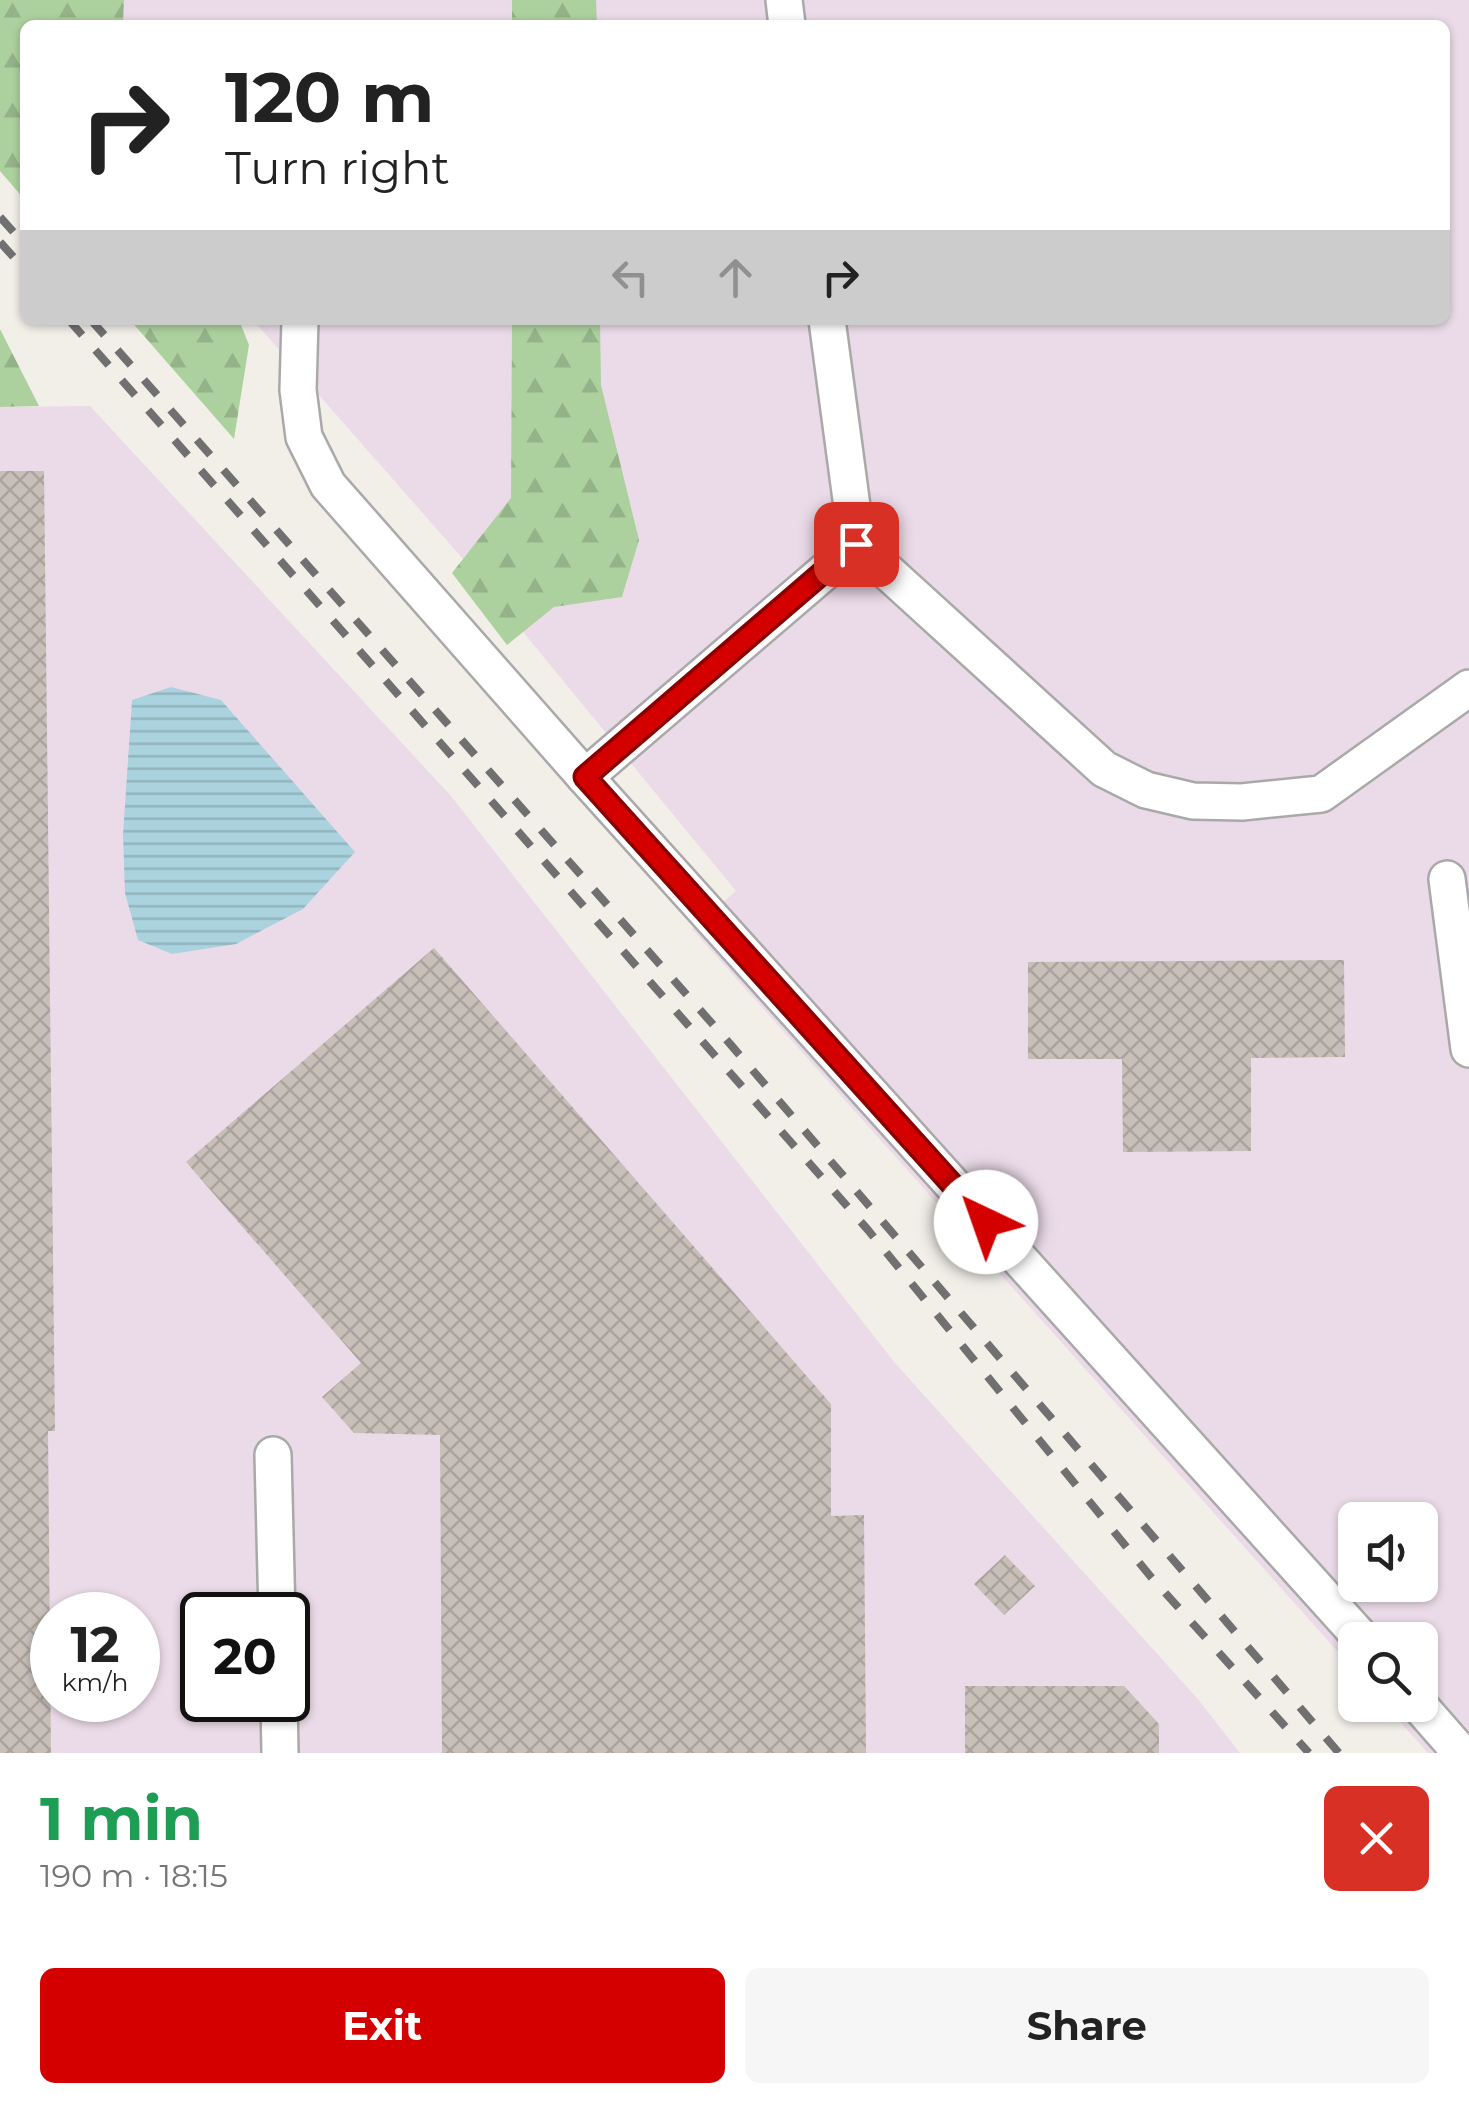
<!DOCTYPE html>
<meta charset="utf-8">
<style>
:root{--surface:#fff;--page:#f6f6f6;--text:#222;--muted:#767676;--accent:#d40000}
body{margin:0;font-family:Montserrat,sans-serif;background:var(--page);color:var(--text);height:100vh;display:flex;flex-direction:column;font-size:38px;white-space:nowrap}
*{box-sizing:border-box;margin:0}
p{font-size:32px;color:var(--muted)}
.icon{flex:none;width:55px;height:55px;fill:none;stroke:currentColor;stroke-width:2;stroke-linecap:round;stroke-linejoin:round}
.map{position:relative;height:1753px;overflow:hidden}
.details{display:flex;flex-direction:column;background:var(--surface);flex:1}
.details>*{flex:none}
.hud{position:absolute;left:20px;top:20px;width:1430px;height:305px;border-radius:15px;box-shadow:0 2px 8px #0004;background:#fff;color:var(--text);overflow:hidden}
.buttons{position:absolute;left:1338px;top:1502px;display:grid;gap:20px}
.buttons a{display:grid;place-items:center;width:100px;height:100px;border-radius:15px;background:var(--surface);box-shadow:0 2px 8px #0004;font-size:50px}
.speed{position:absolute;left:30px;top:1592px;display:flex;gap:20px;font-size:50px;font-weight:700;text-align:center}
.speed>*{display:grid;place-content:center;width:130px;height:130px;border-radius:50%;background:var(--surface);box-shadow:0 2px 8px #0004;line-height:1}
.speed small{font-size:25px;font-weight:400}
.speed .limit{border:5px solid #111;border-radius:15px;background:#fff;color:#111}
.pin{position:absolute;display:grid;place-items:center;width:85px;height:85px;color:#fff;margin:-42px;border-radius:20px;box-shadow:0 5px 15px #0006}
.me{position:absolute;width:110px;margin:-55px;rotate:318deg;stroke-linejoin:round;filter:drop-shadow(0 0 8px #0008)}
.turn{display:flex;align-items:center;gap:35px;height:210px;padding:0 40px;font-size:45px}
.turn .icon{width:130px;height:130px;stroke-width:2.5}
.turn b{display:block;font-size:70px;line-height:85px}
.lanes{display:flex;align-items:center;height:95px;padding:0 40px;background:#0003;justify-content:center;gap:50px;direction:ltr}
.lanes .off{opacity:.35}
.round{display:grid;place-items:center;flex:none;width:105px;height:105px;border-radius:15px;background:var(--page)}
.head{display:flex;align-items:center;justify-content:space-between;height:170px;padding:0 40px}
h1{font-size:60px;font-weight:700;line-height:75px;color:#1e9e55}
.button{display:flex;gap:20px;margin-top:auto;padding:20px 40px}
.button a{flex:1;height:115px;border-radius:15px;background:var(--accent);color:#fff;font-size:40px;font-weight:700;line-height:115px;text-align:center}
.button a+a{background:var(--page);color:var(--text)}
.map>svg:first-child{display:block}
.industrial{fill:#ebdbe8;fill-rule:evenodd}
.forest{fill:url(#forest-firs)}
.water{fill:url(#water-rules)}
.building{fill:url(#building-cross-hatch)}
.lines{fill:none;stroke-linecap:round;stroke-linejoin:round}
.minor-casing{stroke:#a9a9a9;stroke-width:40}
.minor{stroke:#fff;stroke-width:35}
.rail{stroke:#707070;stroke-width:8;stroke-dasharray:20 20;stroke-linecap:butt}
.route-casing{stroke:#8a0000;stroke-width:25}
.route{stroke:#d40000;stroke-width:18}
</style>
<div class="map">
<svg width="1469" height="1753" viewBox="0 0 1469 1753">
<defs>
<pattern id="forest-firs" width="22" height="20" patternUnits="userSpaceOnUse" patternTransform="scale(2.5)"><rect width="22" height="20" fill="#add19e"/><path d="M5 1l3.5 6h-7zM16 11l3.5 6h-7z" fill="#95b388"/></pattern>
<pattern id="water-rules" width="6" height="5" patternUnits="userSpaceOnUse" patternTransform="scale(2.5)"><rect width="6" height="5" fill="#aad3df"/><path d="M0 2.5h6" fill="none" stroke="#92b5bf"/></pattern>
<pattern id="building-cross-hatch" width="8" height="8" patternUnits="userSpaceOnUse" patternTransform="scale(2.5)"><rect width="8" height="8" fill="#c7bfb8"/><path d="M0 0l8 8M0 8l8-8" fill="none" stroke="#aba49e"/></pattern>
</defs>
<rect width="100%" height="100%" fill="#f2efe9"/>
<g class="industrial">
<path d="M 124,0 L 1469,0 L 1469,1753 L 1428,1753 L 1385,1705 L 1420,1705 L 1420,1640 L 1355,1640 L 1355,1671 L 692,929 L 736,891 L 463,559 L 253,320 L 1445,320 L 1445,25 L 123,25 ZM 1355,1520 L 1420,1520 L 1420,1585 L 1355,1585 Z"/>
<path d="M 90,406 L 451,796 L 895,1363 L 1197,1698 L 1240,1753 L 0,1753 L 0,407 ZM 52,1615 L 138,1615 L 138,1700 L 52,1700 ZM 202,1615 L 288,1615 L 288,1700 L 202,1700 Z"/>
</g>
<g class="forest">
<path d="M 0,0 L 124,0 L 123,25 L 25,25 L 25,200 L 0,171 Z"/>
<path d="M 512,0 L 596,0 L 597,25 L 512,25 Z"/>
<path d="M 130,320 L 239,320 L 249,345 L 234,439 Z"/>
<path d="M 512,320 L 600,320 L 601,385 L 639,540 L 622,597 L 554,607 L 507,645 L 452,573 L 511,498 Z"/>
<path d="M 0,329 L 39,406 L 0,407 Z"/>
</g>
<path class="water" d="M 171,687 L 221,700 L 355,852 L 303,909 L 236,944 L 172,954 L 138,940 L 125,893 L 123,835 L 132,700 Z"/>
<g class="building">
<path d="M 0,471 L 44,471 L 55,1431 L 48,1431 L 51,1753 L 0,1753 Z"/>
<path d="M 434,948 L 831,1404 L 831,1516 L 864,1515 L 866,1753 L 442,1753 L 440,1435 L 354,1433 L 322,1397 L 361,1363 L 186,1162 Z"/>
<path d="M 1344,960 L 1345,1057 L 1251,1058 L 1251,1151 L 1123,1152 L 1122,1059 L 1028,1059 L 1028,962 Z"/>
<path d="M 1005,1555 L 1035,1586 L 1004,1615 L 974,1584 Z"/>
<path d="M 965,1686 L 1124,1686 L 1159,1724 L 1159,1753 L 965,1753 Z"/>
</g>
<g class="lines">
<g class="minor-casing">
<g id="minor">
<path d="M 784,0 L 787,25"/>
<path d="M 300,320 L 298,390 L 304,437 L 328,485 L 585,777 L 1363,1640"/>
<path d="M 827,320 L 857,544 L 1104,769 L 1146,790 L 1193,801 L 1242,802 L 1321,794 L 1469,688"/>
<path d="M 585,777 L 857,544"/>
<path d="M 1447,879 L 1469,1049"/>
<path d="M 273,1455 L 277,1615"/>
<path d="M 279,1700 L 280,1753"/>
<path d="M 1419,1705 L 1461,1753"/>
</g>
</g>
<use href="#minor" class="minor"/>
<g class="rail">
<path d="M 0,217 L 25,245"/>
<path d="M 0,242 L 25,270"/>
<path d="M 69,320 L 868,1230 L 1151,1577 L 1309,1753"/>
<path d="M 91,320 L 731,1045 L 1339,1753"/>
</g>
</g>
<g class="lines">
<g class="route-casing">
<path id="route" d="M 856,544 L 585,777 L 986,1222"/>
</g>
<use href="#route" class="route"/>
</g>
</svg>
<div class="buttons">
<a><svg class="icon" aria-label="sound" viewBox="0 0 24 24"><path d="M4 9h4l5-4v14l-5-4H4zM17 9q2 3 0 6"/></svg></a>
<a><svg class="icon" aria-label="search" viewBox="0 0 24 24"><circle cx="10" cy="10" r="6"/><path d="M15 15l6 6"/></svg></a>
</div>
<div class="speed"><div>12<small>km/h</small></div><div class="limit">20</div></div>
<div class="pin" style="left:856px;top:544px;background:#d93025"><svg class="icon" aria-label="arrive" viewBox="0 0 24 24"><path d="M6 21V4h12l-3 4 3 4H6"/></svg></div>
<svg class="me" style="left:986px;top:1222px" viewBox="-20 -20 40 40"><circle r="19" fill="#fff"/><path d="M0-13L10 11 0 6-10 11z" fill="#d40000"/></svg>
<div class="hud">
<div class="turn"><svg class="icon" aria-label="right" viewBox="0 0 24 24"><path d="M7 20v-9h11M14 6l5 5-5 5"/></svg><div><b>120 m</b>Turn right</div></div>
<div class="lanes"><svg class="icon off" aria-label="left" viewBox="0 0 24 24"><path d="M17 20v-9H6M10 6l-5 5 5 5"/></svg><svg class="icon off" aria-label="ahead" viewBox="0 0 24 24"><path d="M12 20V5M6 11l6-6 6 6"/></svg><svg class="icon" aria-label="right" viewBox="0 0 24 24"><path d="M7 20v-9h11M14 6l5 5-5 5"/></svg></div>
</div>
</div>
<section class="details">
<div class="head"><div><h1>1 min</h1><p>190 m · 18:15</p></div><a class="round" style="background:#d93025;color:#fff"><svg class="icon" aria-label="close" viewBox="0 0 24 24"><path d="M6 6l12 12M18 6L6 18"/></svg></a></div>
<div class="button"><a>Exit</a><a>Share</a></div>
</section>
